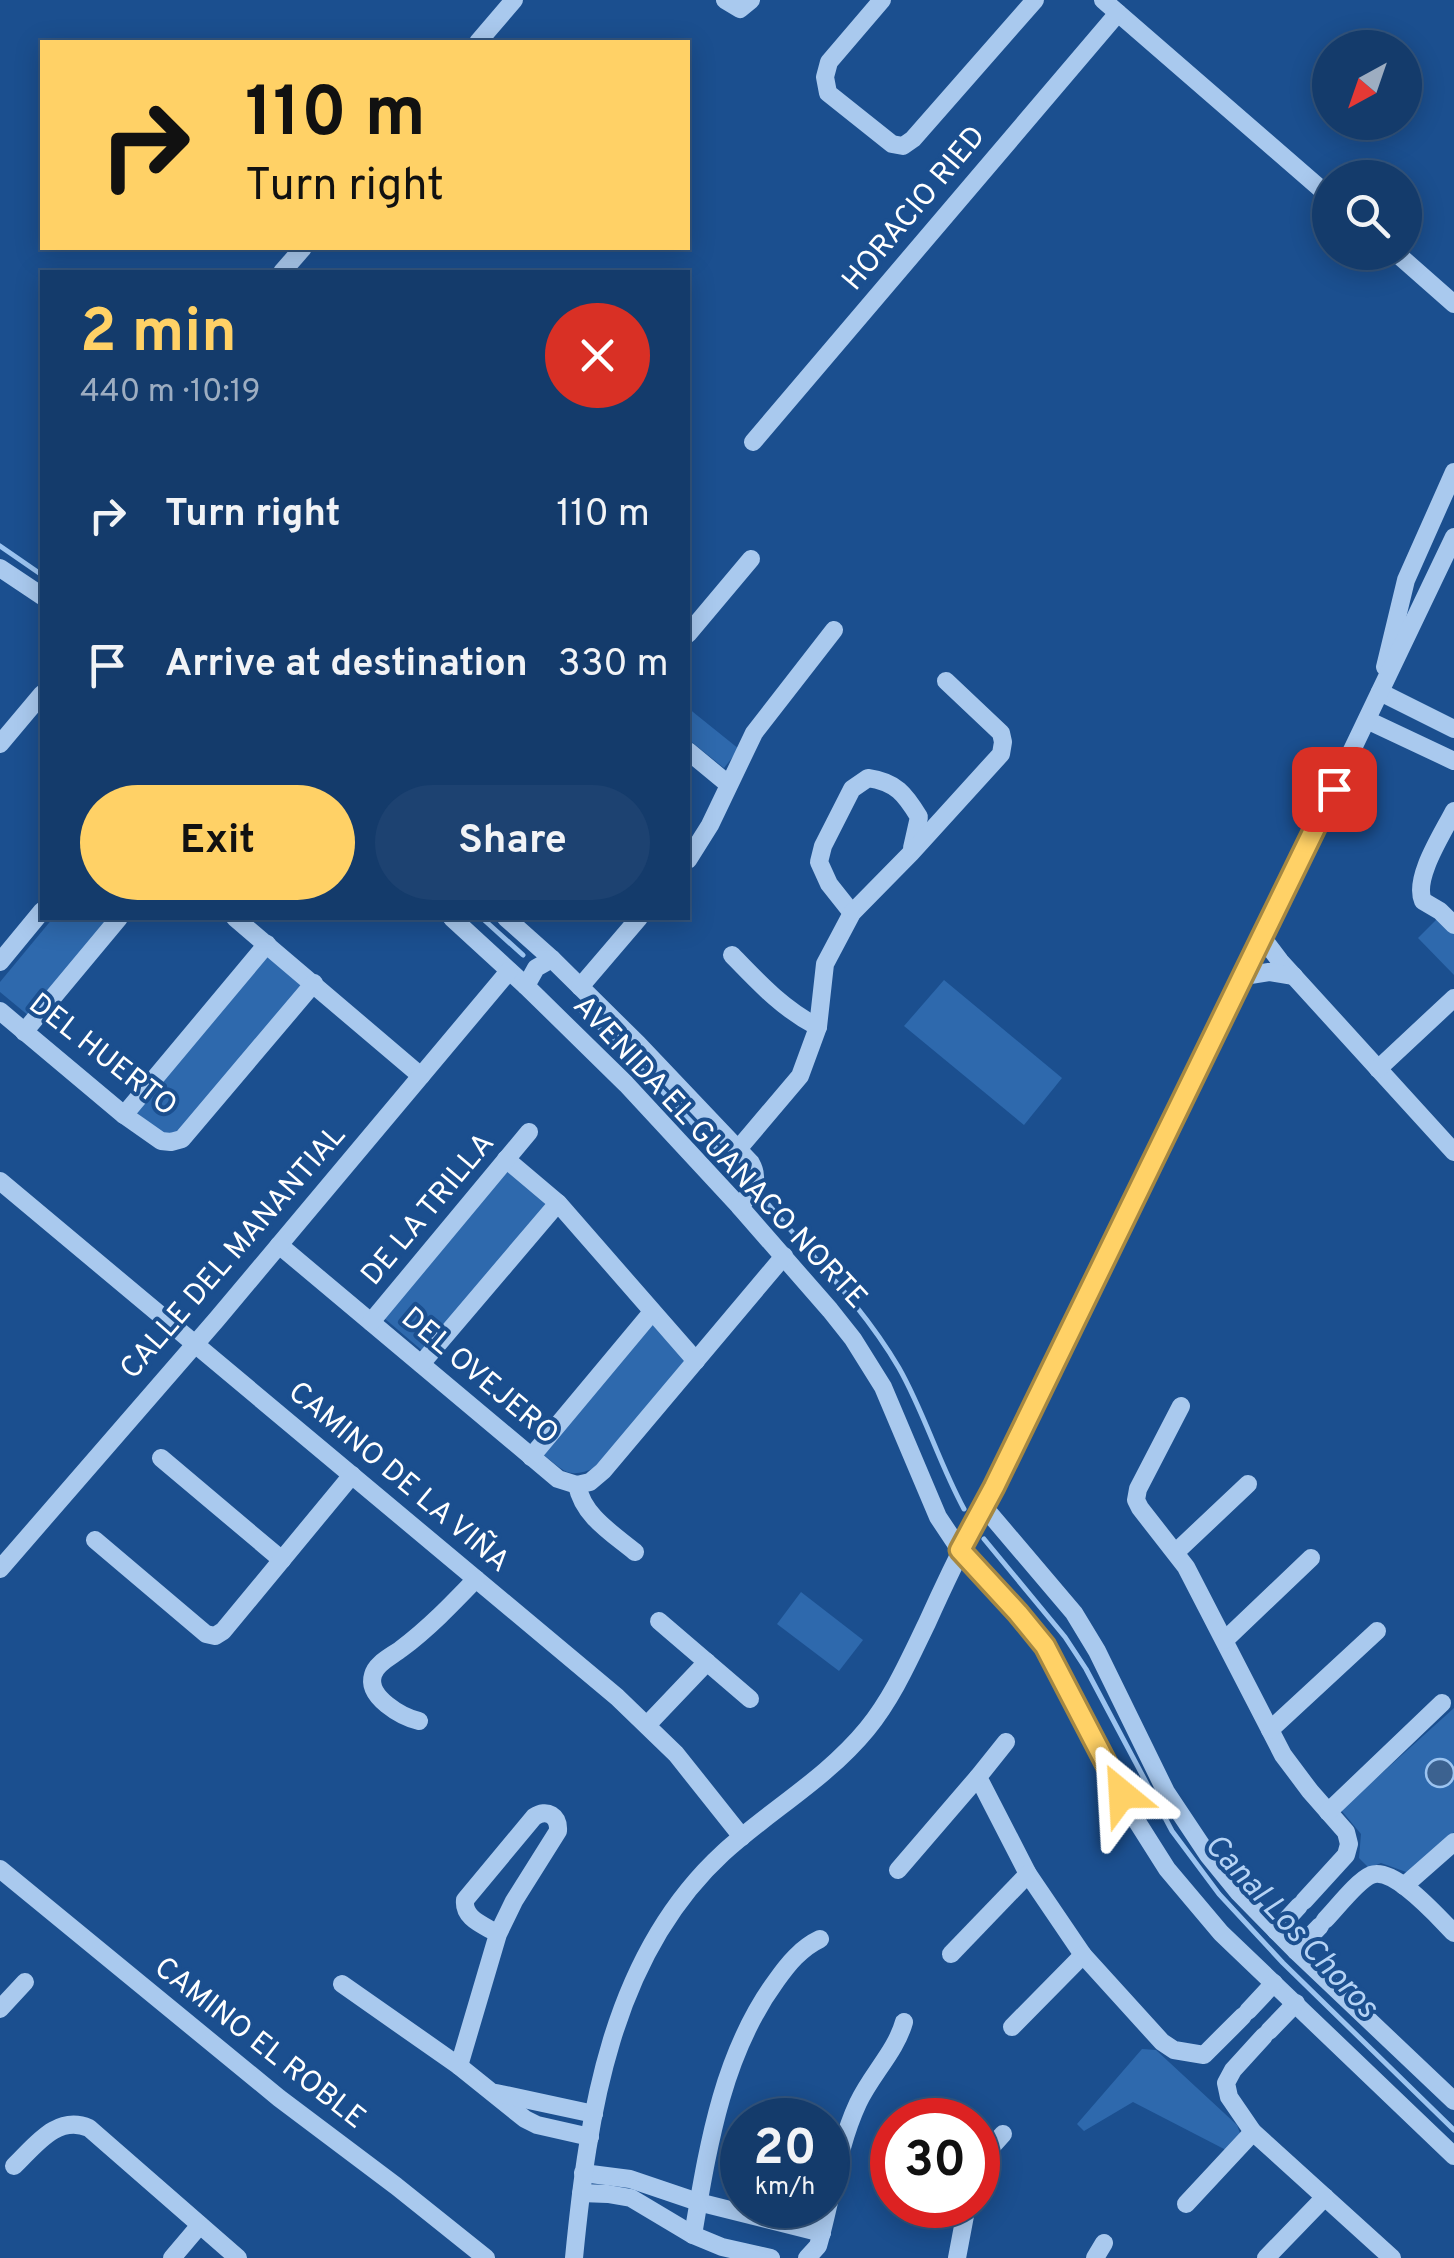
<!DOCTYPE html>
<meta charset="utf-8">
<style>
:root{--surface:#143b6b;--page:#1d4271;--text:#f1f3f6;--muted:#9dadc1;--line:#33557e;--accent:#ffd166}
body{margin:0;font-family:Overpass,sans-serif;background:var(--page);color:var(--text);height:100vh;display:flex;flex-direction:column;font-size:38px;white-space:nowrap}
*{box-sizing:border-box;margin:0}
p{font-size:32px;color:var(--muted)}
.icon{flex:none;width:55px;height:55px;fill:none;stroke:currentColor;stroke-width:2;stroke-linecap:round;stroke-linejoin:round}
.map{position:relative;flex:1;overflow:hidden}
.details{position:absolute;left:40px;top:270px;width:650px;height:650px;display:flex;flex-direction:column;background:var(--surface);border-radius:0px;box-shadow:0 5px 25px #0003,0 0 0 2px var(--line)}
.details>*{flex:none}
.hud{position:absolute;left:40px;top:40px;width:650px;height:210px;border-radius:0px;box-shadow:0 5px 25px #0003,0 0 0 2px var(--line);background:#ffd166;color:#111;overflow:hidden}
.needle{width:65px;rotate:220deg}
.buttons{position:absolute;left:1312px;top:30px;display:grid;gap:20px}
.buttons a{display:grid;place-items:center;width:110px;height:110px;border-radius:50%;background:var(--surface);box-shadow:0 5px 25px #0003,0 0 0 2px var(--line);font-size:50px}
.speed{position:absolute;left:720px;top:2098px;display:flex;gap:20px;font-size:50px;font-weight:700;text-align:center}
.speed>*{display:grid;place-content:center;width:130px;height:130px;border-radius:50%;background:var(--surface);box-shadow:0 5px 25px #0003,0 0 0 2px var(--line);line-height:1}
.speed small{font-size:25px;font-weight:400}
.speed .limit{border:15px solid #d22;background:#fff;color:#111}
.pin{position:absolute;display:grid;place-items:center;width:85px;height:85px;color:#fff;margin:-42px;border-radius:20px;box-shadow:0 5px 15px #0006}
.me{position:absolute;width:110px;margin:-55px;rotate:333deg;stroke-linejoin:round;filter:drop-shadow(0 0 8px #0008)}
.turn{display:flex;align-items:center;gap:35px;height:210px;padding:0 40px;font-size:45px}
.turn .icon{width:130px;height:130px;stroke-width:2.5}
.turn b{display:block;font-size:70px;line-height:85px}
.round{display:grid;place-items:center;flex:none;width:105px;height:105px;border-radius:52px;background:var(--page)}
.headline{display:flex;align-items:center;justify-content:space-between;height:170px;padding:0 40px}
h1{font-size:60px;font-weight:700;line-height:75px;color:var(--accent)}
.button{display:flex;gap:20px;margin-top:auto;padding:20px 40px}
.button a{flex:1;height:115px;border-radius:60px;background:var(--accent);color:#111;font-size:40px;font-weight:700;line-height:115px;text-align:center}
.button a+a{background:var(--page);color:var(--text)}
ul{padding:0;list-style:none}
li{display:flex;align-items:center;gap:30px;height:150px;padding:0 40px}
li div{flex:1}
li b{display:block;font-size:38px}
li em{font-style:normal}
.map>svg:first-child{display:block}
.green{fill:#2e69ad}
.water{fill:#3c6290;stroke:#9cc4f0;stroke-width:2.5}
.lines{fill:none;stroke-linecap:round;stroke-linejoin:round}
.stream{stroke:#9cc4f0;stroke-width:5}
.minor{stroke:#a9c9ee;stroke-width:18}
.route-casing{stroke:#a68842;stroke-width:25}
.route{stroke:#ffd166;stroke-width:18}
.labels{text-anchor:middle;dominant-baseline:central;stroke-width:8;stroke-linejoin:round;paint-order:stroke}
.street-label{font-size:30px;fill:#fff;stroke:#1b4f8f}
.water-label{font-size:32px;font-style:italic;fill:#b5d3f5;stroke:#1b4f8f}
</style>
<div class="map">
<svg width="1454" height="2258" viewBox="0 0 1454 2258">
<rect width="100%" height="100%" fill="#1b4f8f"/>
<g class="green">
<path d="M 688,708 L 739,749 L 724,768 L 688,739 Z"/>
<path d="M 53,918 L 111,918 L 29,1016 L 0,992 L 0,982 Z"/>
<path d="M 1437,919 L 1454,932 L 1454,975 L 1418,938 Z"/>
<path d="M 268,954 L 303,983 L 177,1134 L 164,1136 L 136,1112 Z"/>
<path d="M 944,980 L 1062,1078 L 1024,1125 L 904,1026 Z"/>
<path d="M 513,1168 L 548,1203 L 425,1353 L 384,1318 L 505,1173 Z"/>
<path d="M 653,1323 L 687,1361 L 597,1467 C 567,1480 565,1471 541,1453 Z"/>
<path d="M 801,1592 L 863,1640 L 839,1671 L 777,1624 Z"/>
<path d="M 1454,1708 L 1454,1832 L 1409,1873 L 1381,1863 L 1369,1868 L 1359,1858 L 1361,1834 L 1341,1810 Z"/>
<path d="M 1142,2049 L 1156,2050 L 1237,2125 L 1241,2136 L 1226,2150 L 1133,2102 L 1084,2131 L 1077,2124 Z"/>
</g>
<circle class="water" cx="1440" cy="1773" r="14"/>
<g class="lines">
<g class="stream">
<path d="M 0,546 L 42,575"/>
<path d="M 482,918 L 523,955"/>
<path d="M 577,1007 L 616,1043 L 723,1155"/>
<path d="M 768,1204 C 813,1257 864,1308 899,1368 C 924,1412 939,1463 964,1509"/>
<path d="M 984,1539 L 1065,1637 L 1086,1669 L 1172,1831 L 1219,1894 L 1283,1963 L 1454,2130"/>
</g>
<g class="minor">
<path d="M 725,0 L 740,9 L 751,0"/>
<path d="M 882,0 L 829,62 L 825,77 L 828,93 L 892,144 L 903,146 L 913,139 L 1035,0"/>
<path d="M 1103,0 L 1330,197"/>
<path d="M 478,42 L 514,0"/>
<path d="M 1395,252 L 1454,304"/>
<path d="M 282,272 L 303,248"/>
<path d="M 753,442 L 1118,13"/>
<path d="M 0,568 L 42,596"/>
<path d="M 688,634 L 751,559"/>
<path d="M 1385,667 L 1406,580 L 1454,472"/>
<path d="M 1380,692 L 1454,729"/>
<path d="M 1367,720 L 1454,761"/>
<path d="M 0,744 L 42,694"/>
<path d="M 688,751 L 728,784"/>
<path d="M 1454,811 C 1443,833 1413,878 1423,901 L 1440,911 L 1454,925"/>
<path d="M 688,860 L 710,825 L 754,733 L 834,630"/>
<path d="M 852,913 L 829,884 L 819,862 L 823,846 L 852,789 L 868,778 C 896,782 905,794 919,817 L 912,848"/>
<path d="M 235,918 L 421,1076"/>
<path d="M 452,918 L 526,986 L 626,1084 L 740,1207 L 830,1310 L 853,1339 L 883,1387 L 938,1517 L 960,1550 L 1019,1613 L 1045,1646 L 1136,1820 L 1167,1869 L 1221,1933 L 1454,2156"/>
<path d="M 506,918 L 552,959 L 638,1044 L 751,1163 C 761,1181 751,1192 740,1207"/>
<path d="M 1262,937 L 1280,961 L 1454,1152"/>
<path d="M 732,955 C 759,983 783,1009 818,1027"/>
<path d="M 0,962 L 42,911"/>
<path d="M 1244,976 L 1269,972 L 1294,976"/>
<path d="M 526,986 L 536,968 L 552,959"/>
<path d="M 580,987 L 639,918"/>
<path d="M 0,1011 L 124,1115 L 161,1141 L 171,1142 L 182,1139 L 314,983"/>
<path d="M 24,1032 L 119,918"/>
<path d="M 1378,1069 L 1454,998"/>
<path d="M 124,1115 L 267,944"/>
<path d="M 739,1148 L 800,1076 L 818,1027 L 825,964 L 852,913 L 911,853 L 1001,754 L 1003,742 L 1001,733 L 946,681"/>
<path d="M 506,1159 L 558,1203 L 696,1361"/>
<path d="M 0,1181 L 617,1697 L 676,1754 L 742,1837"/>
<path d="M 279,1245 L 558,1479 L 577,1485"/>
<path d="M 371,1322 L 529,1132"/>
<path d="M 421,1364 L 558,1203"/>
<path d="M 1181,1406 L 1138,1489 L 1136,1500 L 1140,1508 L 1186,1567 L 1283,1755 L 1310,1791 L 1346,1832 L 1349,1844 L 1346,1855 L 1304,1901"/>
<path d="M 531,1457 L 652,1312"/>
<path d="M 161,1458 L 282,1560"/>
<path d="M 577,1485 L 590,1482 L 603,1471 L 784,1256"/>
<path d="M 577,1485 C 583,1516 612,1533 635,1552"/>
<path d="M 984,1507 L 1074,1613 L 1097,1651 L 1166,1792 L 1208,1855 L 1239,1893 L 1296,1951 L 1454,2101"/>
<path d="M 95,1540 L 206,1634 L 215,1636 L 223,1631 L 352,1475"/>
<path d="M 1176,1552 L 1248,1484"/>
<path d="M 0,1569 L 217,1319 L 509,971"/>
<path d="M 659,1621 L 750,1699"/>
<path d="M 1225,1640 L 1311,1558"/>
<path d="M 419,1721 C 402,1717 366,1697 373,1675 C 376,1663 392,1656 401,1649 C 429,1628 452,1604 476,1579"/>
<path d="M 648,1724 L 707,1662"/>
<path d="M 1270,1730 L 1377,1631"/>
<path d="M 1006,1742 L 978,1777 L 1028,1874 L 1083,1955 L 1162,2042 L 1174,2050 L 1204,2055 L 1243,2016"/>
<path d="M 1328,1812 L 1442,1703"/>
<path d="M 0,1869 L 279,2098 L 396,2186 L 486,2258"/>
<path d="M 898,1870 L 978,1777"/>
<path d="M 1404,1886 L 1454,1842"/>
<path d="M 1325,1920 C 1336,1909 1357,1881 1371,1875 C 1394,1866 1438,1917 1454,1933"/>
<path d="M 1276,1931 L 1299,1906"/>
<path d="M 1296,1951 L 1320,1926"/>
<path d="M 951,1954 L 1028,1874"/>
<path d="M 342,1984 L 459,2066 L 525,2119 L 537,2125 L 590,2137"/>
<path d="M 0,2009 L 25,1982"/>
<path d="M 1248,2011 L 1274,1983"/>
<path d="M 1012,2027 L 1083,1955"/>
<path d="M 1269,2031 L 1296,2003"/>
<path d="M 1264,2036 L 1233,2070 L 1226,2083 L 1229,2097 L 1253,2132 L 1392,2258"/>
<path d="M 459,2066 L 498,1934 L 514,1901 L 558,1831 C 559,1816 547,1808 534,1817 L 465,1900 C 463,1919 484,1925 498,1934"/>
<path d="M 496,2093 L 594,2114"/>
<path d="M 14,2166 C 35,2146 57,2114 89,2128 L 238,2258"/>
<path d="M 978,2167 L 985,2154 L 1003,2134"/>
<path d="M 583,2173 L 630,2179 L 698,2202 L 822,2233"/>
<path d="M 581,2193 L 608,2194 L 631,2198 L 693,2235 L 722,2247 L 771,2258"/>
<path d="M 1186,2204 L 1253,2132"/>
<path d="M 693,2235 C 708,2147 722,2055 776,1981 C 788,1964 801,1948 820,1939"/>
<path d="M 172,2258 L 200,2225"/>
<path d="M 574,2258 C 588,2114 611,1956 723,1853 C 770,1810 826,1779 867,1729 C 893,1697 909,1660 927,1623 C 945,1583 963,1545 984,1507 L 1244,976 L 1454,537"/>
<path d="M 807,2258 L 818,2246 C 832,2199 837,2148 858,2103 C 871,2075 896,2051 904,2022"/>
<path d="M 957,2258 L 967,2205"/>
<path d="M 1095,2258 L 1104,2243"/>
<path d="M 1266,2258 L 1325,2197"/>
</g>
</g>
<g class="lines">
<g class="route-casing">
<path id="route" d="M 1122,1794 L 1045,1646 L 1018,1613 L 960,1550 L 994,1487 L 1334,789"/>
</g>
<use href="#route" class="route"/>
</g>
<g class="labels">
<g class="street-label">
<text transform="translate(915 209) rotate(-50)">HORACIO RIED</text>
<text transform="translate(102 1056) rotate(38)">DEL HUERTO</text>
<text transform="translate(719 1153) rotate(47)">AVENIDA EL GUANACO NORTE</text>
<text transform="translate(429 1210) rotate(-50)">DE LA TRILLA</text>
<text transform="translate(234 1253) rotate(-49)">CALLE DEL MANANTIAL</text>
<text transform="translate(479 1377) rotate(40)">DEL OVEJERO</text>
<text transform="translate(398 1478) rotate(40)">CAMINO DE LA VIÑA</text>
<text transform="translate(259 2044) rotate(38)">CAMINO EL ROBLE</text>
</g>
<g class="water-label">
<text transform="translate(1290 1927) rotate(47)">Canal Los Choros</text>
</g>
</g>
</svg>
<div class="buttons">
<a><svg class="needle" viewBox="-14 -14 28 28"><path d="M0-13l5 13h-10z" fill="#e53935"/><path d="M0 13l5-13h-10z" fill="#9dadc1"/></svg></a>
<a><svg class="icon" aria-label="search" viewBox="0 0 24 24"><circle cx="10" cy="10" r="6"/><path d="M15 15l6 6"/></svg></a>
</div>
<div class="speed"><div>20<small>km/h</small></div><div class="limit">30</div></div>
<div class="pin" style="left:1334px;top:789px;background:#d93025"><svg class="icon" aria-label="arrive" viewBox="0 0 24 24"><path d="M6 21V4h12l-3 4 3 4H6"/></svg></div>
<svg class="me" style="left:1122px;top:1794px" viewBox="-20 -20 40 40"><path d="M0-17L14 15 0 8-14 15z" fill="#ffd166" stroke="#fff" stroke-width="4"/></svg>
<div class="hud">
<div class="turn"><svg class="icon" aria-label="right" viewBox="0 0 24 24"><path d="M7 20v-9h11M14 6l5 5-5 5"/></svg><div><b>110 m</b>Turn right</div></div>
</div>
<section class="details">
<div class="headline"><div><h1>2 min</h1><p>440 m · 10:19</p></div><a class="round" style="background:#d93025;color:#fff"><svg class="icon" aria-label="close" viewBox="0 0 24 24"><path d="M6 6l12 12M18 6L6 18"/></svg></a></div>
<ul>
<li><svg class="icon" aria-label="right" viewBox="0 0 24 24"><path d="M7 20v-9h11M14 6l5 5-5 5"/></svg><div><b>Turn right</b></div><em>110 m</em></li>
<li><svg class="icon" aria-label="arrive" viewBox="0 0 24 24"><path d="M6 21V4h12l-3 4 3 4H6"/></svg><div><b>Arrive at destination</b></div><em>330 m</em></li>
</ul>
<div class="button"><a>Exit</a><a>Share</a></div>
</section>
</div>
